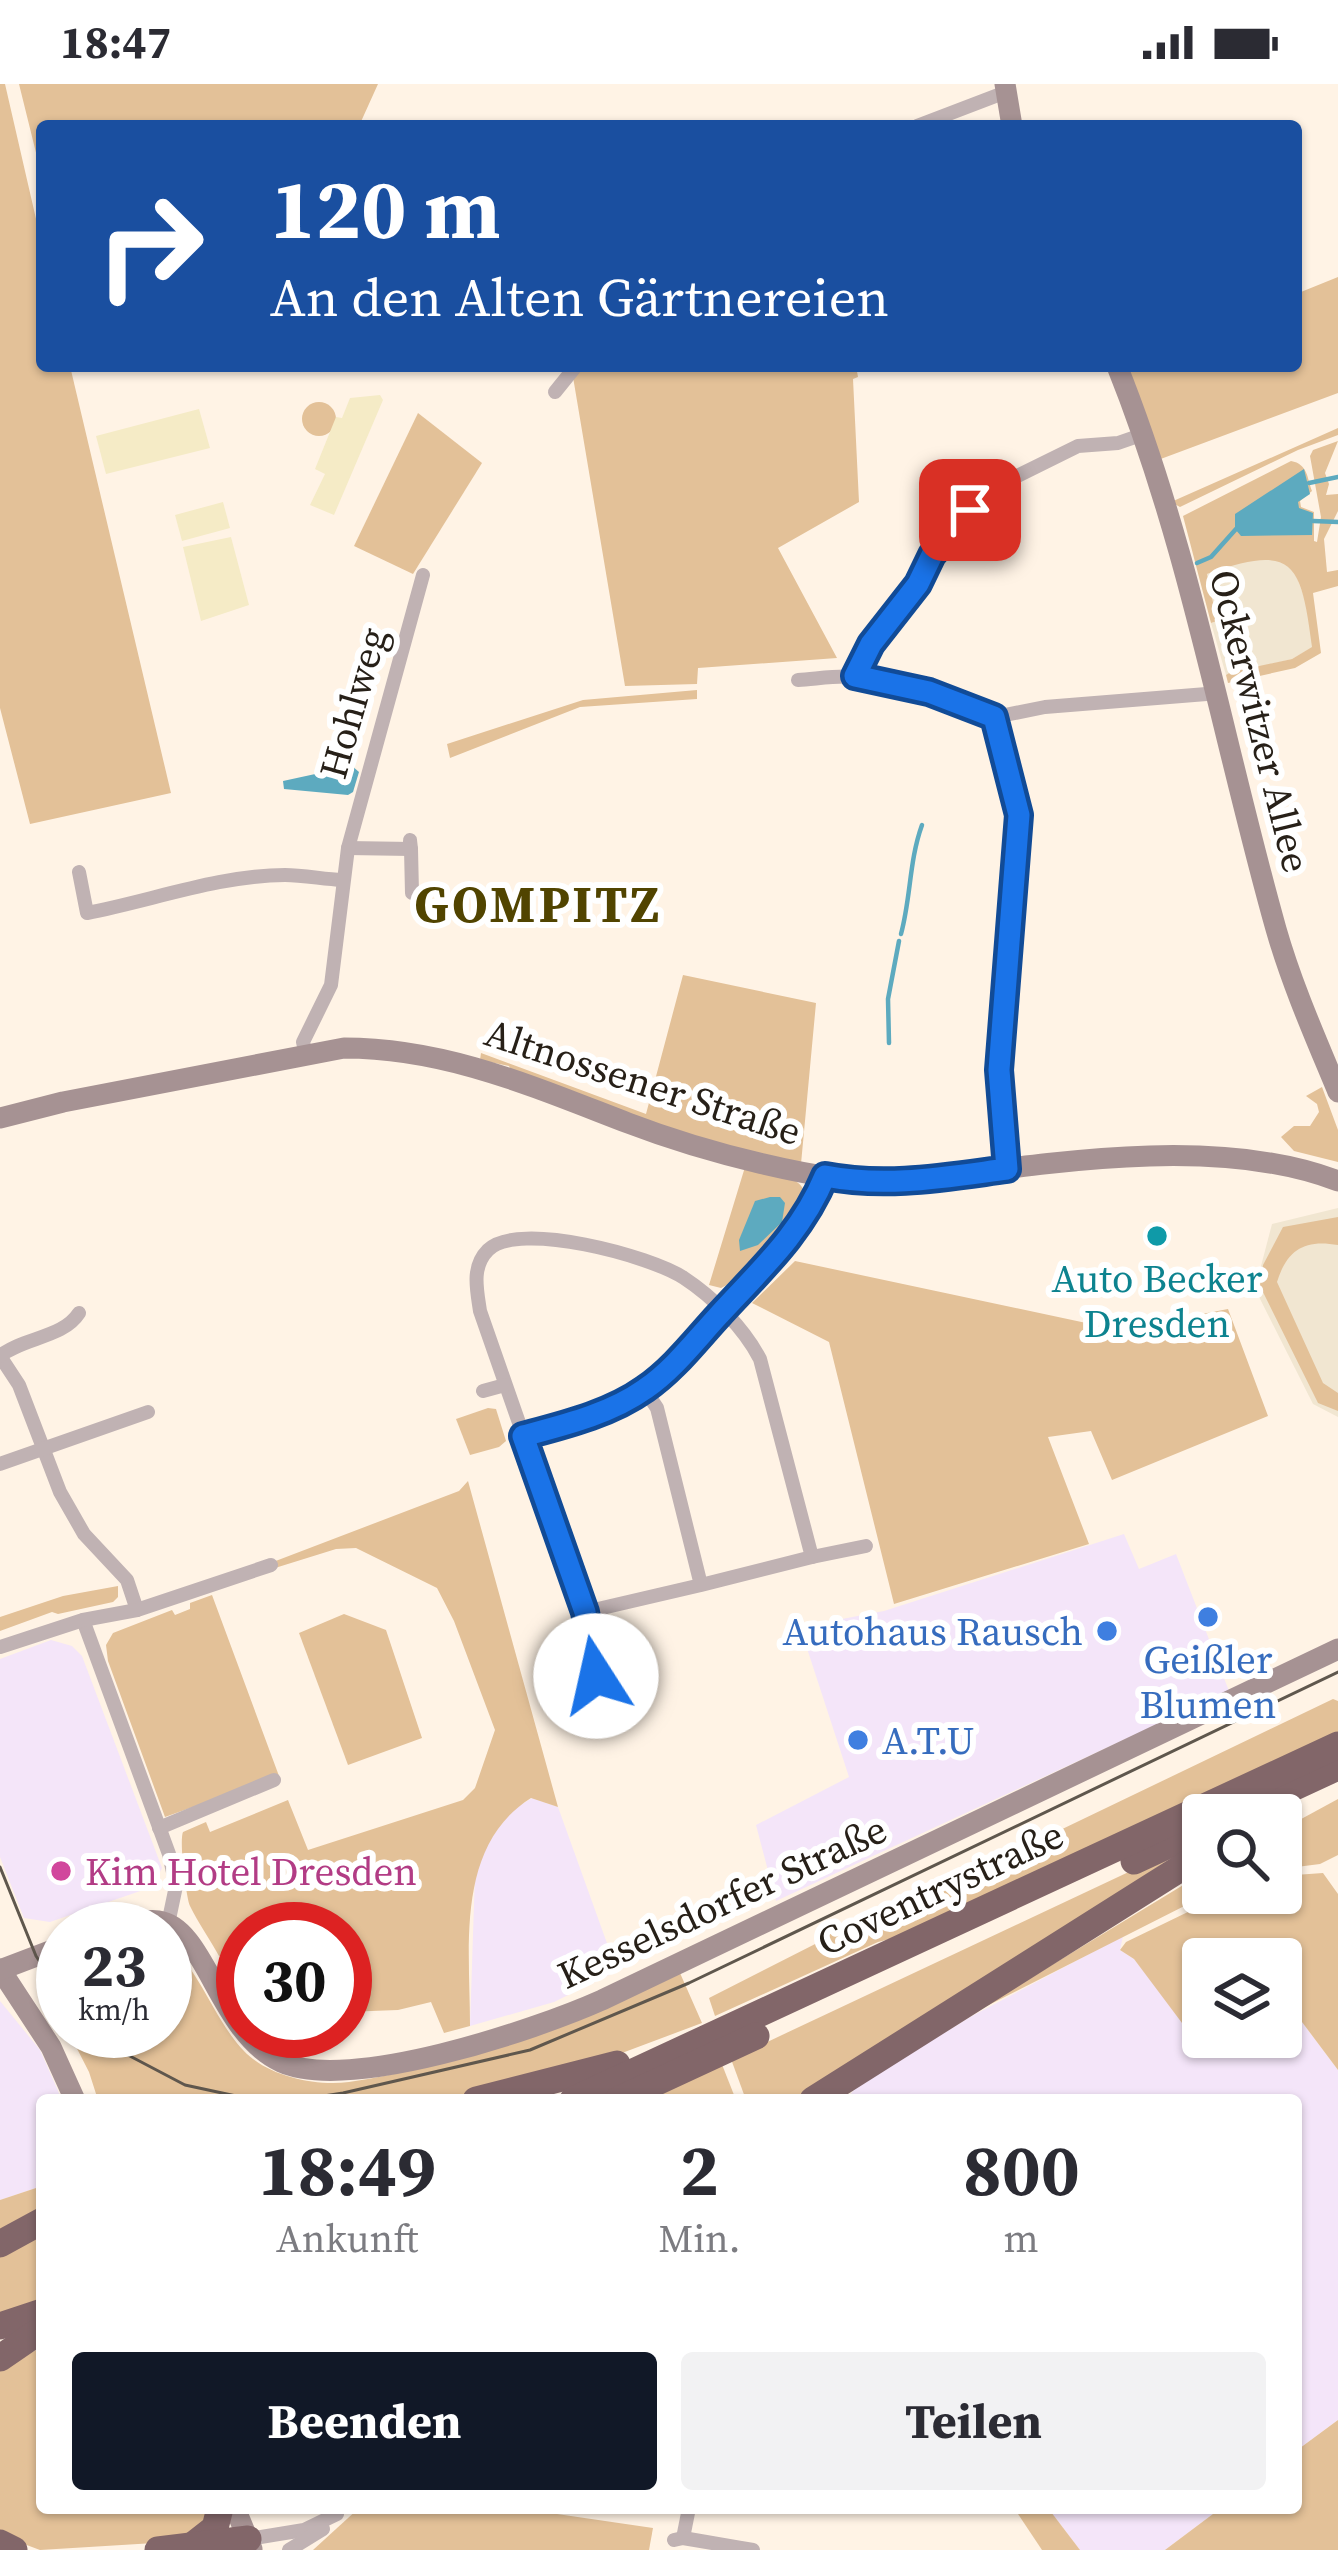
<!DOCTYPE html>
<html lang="de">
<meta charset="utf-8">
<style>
:root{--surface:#fff;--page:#f2f2f3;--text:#2b2b33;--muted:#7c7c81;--accent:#111827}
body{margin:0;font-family:"Source Serif 4",serif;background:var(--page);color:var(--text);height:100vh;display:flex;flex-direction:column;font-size:45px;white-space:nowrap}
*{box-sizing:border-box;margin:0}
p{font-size:39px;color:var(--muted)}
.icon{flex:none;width:66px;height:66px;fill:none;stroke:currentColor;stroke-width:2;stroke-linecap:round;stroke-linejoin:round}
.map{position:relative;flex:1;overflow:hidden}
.side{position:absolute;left:36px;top:2010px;width:1266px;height:420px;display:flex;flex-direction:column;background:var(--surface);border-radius:12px;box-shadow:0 3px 9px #0004}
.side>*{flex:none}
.banner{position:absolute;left:36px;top:36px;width:1266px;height:252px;border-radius:12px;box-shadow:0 3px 9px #0004;background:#1a4fa0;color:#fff;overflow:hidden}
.controls{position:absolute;left:1182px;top:1710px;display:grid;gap:24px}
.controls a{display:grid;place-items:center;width:120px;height:120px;border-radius:12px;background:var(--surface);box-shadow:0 3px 9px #0004;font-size:60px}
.speed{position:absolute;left:36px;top:1818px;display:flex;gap:24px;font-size:60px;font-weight:700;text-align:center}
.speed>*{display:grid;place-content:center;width:156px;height:156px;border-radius:50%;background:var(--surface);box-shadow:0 3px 9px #0004;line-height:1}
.speed small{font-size:30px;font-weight:400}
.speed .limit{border:18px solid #d22;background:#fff;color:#111}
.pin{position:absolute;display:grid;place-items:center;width:102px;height:102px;color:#fff;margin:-51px;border-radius:24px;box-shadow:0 6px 18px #0006}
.me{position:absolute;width:132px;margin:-66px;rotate:350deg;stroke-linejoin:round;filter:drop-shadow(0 0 9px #0008)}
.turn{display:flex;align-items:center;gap:42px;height:252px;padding:0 36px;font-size:54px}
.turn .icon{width:156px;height:156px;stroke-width:2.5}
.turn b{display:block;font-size:84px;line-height:102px}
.eta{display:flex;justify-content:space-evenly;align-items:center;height:204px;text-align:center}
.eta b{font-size:72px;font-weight:700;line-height:84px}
.primary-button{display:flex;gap:24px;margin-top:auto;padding:24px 36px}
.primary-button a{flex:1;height:138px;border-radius:12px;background:var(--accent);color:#fff;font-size:48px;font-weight:700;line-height:138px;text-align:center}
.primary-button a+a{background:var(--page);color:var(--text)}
.status{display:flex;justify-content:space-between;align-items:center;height:84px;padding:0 60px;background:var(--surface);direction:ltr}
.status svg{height:33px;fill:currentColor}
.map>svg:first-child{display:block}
.commercial{fill:#f4e5f9}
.industrial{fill:#f1e6d1}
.green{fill:#e3c198}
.sand{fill:#f5ebc6}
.water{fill:#5daabf}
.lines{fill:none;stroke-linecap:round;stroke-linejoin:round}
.stream{stroke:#5daabf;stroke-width:4.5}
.street{stroke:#c0b2b3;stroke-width:14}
.secondary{stroke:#a69293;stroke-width:21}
.highway{stroke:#826669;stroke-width:27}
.tram{stroke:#5f574d;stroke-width:3}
.route-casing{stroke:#114b97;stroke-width:30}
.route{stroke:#1a73e8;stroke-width:21}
.culture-dot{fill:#0f9aa8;stroke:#fff;stroke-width:4.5}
.shop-dot{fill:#3f7fe0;stroke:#fff;stroke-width:4.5}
.hotel-dot{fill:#d1479c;stroke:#fff;stroke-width:4.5}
.labels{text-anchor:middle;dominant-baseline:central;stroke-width:12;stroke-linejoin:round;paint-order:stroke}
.street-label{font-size:39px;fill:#272018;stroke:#fff}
.culture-label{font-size:39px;fill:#0d838f;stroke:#fff}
.shop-label{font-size:39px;fill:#366cbe;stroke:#fff;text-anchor:end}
.hotel-label{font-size:39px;fill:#b23c85;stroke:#fff;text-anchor:start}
.district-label{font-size:51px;font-weight:bold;letter-spacing:3px;fill:#514400;stroke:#fff}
</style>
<div class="status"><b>18:47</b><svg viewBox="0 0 49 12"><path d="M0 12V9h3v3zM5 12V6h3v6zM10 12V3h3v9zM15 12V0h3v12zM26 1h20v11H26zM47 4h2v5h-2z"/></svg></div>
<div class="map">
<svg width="1338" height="2466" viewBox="0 0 1338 2466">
<rect width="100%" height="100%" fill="#fff3e5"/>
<g class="commercial">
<path d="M 1124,1450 L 1139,1485 L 1176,1470 L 1229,1607 L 776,1817 L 756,1741 L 849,1693 L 800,1543 L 884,1527 Z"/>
<path d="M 51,1556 L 72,1562 L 82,1572 L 162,1784 L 152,1803 L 50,1838 L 24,1834 L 0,1773 L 0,1575 Z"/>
<path d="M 532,1714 L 558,1723 L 617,1887 L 554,1918 L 470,1942 L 475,1790 L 484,1763 L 512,1726 Z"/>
<path d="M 1123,1852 L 1120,1866 L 1134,1875 L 1195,1952 L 1215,1957 L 1221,1953 L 1281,1953 L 1281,1910 L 1338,1986 L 1338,2336 L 1296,2367 L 1296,2016 L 846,2016 L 857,2002 L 972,1932 Z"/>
<path d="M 0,1917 L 40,1966 L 62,2016 L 42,2016 L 42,2102 L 0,2116 Z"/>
<path d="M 1048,2424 L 1221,2424 L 1165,2466 L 1080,2466 Z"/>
</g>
<g class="industrial">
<path d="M 1273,473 L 1288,480 L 1297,494 L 1307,521 L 1313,563 L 1292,575 L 1226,591 L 1211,539 L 1217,537 L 1207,490 L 1240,478 Z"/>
<path d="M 1338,1124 L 1338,1333 L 1313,1320 L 1255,1205 L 1272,1140 Z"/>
</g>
<g class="green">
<path d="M 0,0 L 5,0 L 42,161 L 42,282 L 70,282 L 171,709 L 30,740 L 0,624 Z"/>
<path d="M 19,0 L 378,0 L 359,42 L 42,42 L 42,93 Z"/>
<path d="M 1338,193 L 1338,309 L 1158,376 L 1124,282 L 1296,282 L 1296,210 Z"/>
<path d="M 583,282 L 856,282 L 858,293 L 853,295 L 859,418 L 778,464 L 837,574 L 698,584 L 697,600 L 625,602 L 573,293 Z"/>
<circle cx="319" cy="335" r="17"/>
<path d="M 418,329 L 482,379 L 413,490 L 354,462 Z"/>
<path d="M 1338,344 L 1338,351 L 1298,366 L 1180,423 L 1171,418 Z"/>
<path d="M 1338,357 L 1325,389 L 1329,400 L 1326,411 L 1338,410 L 1338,427 L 1324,455 L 1327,488 L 1338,486 L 1338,502 L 1313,509 L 1321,569 L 1295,584 L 1228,599 L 1226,591 L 1231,588 L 1292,575 L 1312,563 C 1301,478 1294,459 1207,490 L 1217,537 L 1211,539 L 1183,432 L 1291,377 C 1308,380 1307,394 1312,407 L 1300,417 L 1301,423 L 1314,428 L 1314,457 L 1317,458 L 1321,433 L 1310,372 L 1313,366 Z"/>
<path d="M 697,606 L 697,615 L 580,623 L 450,674 L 447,660 L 583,616 Z"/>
<path d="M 683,891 L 816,919 L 801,1080 L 684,1051 L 511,986 L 509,982 L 480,976 L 481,969 L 646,1030 Z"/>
<path d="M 1322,1003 L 1338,1046 L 1338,1078 L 1294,1067 L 1281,1053 L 1294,1042 L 1310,1042 L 1319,1028 L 1317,1020 L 1306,1012 Z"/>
<path d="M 745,1083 C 759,1087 779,1088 792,1095 C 833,1115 765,1170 749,1185 L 748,1190 L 721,1204 L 709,1201 Z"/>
<path d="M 1338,1133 L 1338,1161 C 1304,1155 1287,1166 1277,1198 L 1323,1299 L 1338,1309 L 1338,1327 L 1318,1319 L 1260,1202 L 1263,1181 L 1283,1143 Z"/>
<path d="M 795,1177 L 1119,1246 L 1228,1225 L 1268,1332 L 1112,1396 L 1091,1347 L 1048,1353 L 1089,1460 L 894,1520 L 829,1258 L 752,1219 Z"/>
<path d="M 488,1324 L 496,1325 L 506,1357 L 499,1363 L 470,1371 L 456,1335 Z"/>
<path d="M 468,1397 L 558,1723 L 531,1714 C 455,1762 470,1863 470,1942 L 444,1949 L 431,1918 L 398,1926 L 345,1928 L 345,1845 L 243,1845 L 243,1869 L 219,1872 C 210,1855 198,1839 190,1822 C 186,1812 179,1757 183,1748 L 206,1738 L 210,1748 L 288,1716 L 308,1766 L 463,1716 L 475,1704 L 495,1646 L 454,1537 L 437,1504 L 356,1464 L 336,1465 L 275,1484 L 273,1478 L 459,1407 Z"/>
<path d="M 118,1502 L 118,1513 L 113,1518 L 58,1530 L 52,1528 L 0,1547 L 0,1533 L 63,1512 Z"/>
<path d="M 212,1511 L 279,1692 L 165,1733 L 108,1577 L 106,1561 L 113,1549 L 172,1526 L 175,1531 L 190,1525 L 190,1519 Z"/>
<path d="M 344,1530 L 386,1546 L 422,1654 L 348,1681 L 299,1549 Z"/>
<path d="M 1333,1615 L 1338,1617 L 1338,1649 L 902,1852 L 878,1858 L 715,1932 L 709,1914 L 825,1855 L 823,1849 L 902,1813 L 906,1820 Z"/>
<path d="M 1338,1715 L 1338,1771 L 1320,1780 L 1281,1785 L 1281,1746 Z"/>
<path d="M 1203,1753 L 878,1968 L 796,2016 L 746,2016 L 731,1975 Z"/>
<path d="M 1203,1789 L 1203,1809 L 1210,1809 L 971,1930 Z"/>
<path d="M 1323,1789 L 1338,1810 L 1338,1986 L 1281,1910 L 1281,1875 L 1203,1875 L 1203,1953 L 1221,1953 L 1215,1957 L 1195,1952 L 1185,1943 L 1134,1875 L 1120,1866 L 1126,1858 L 1227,1809 L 1281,1809 L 1281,1792 Z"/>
<path d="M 165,1860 C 198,1876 217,1948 253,1975 C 278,1994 318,2002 349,1998 C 464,1982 572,1930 680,1889 L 702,1939 L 606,1975 L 450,2016 L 98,2016 L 89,1988 L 68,1947 L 165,1947 Z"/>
<path d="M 721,1978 L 736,2016 L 635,2016 Z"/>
<path d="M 42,2102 L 42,2130 L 0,2153 L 0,2116 Z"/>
<path d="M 42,2145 L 42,2219 L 0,2233 L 0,2165 Z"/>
<path d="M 42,2263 L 42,2424 L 207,2424 L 206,2434 L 187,2457 L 40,2466 L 0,2451 L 0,2284 Z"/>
<path d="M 1338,2336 L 1338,2466 L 1165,2466 L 1221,2424 L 1296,2424 L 1296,2367 Z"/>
<path d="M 359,2424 L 516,2424 L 653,2444 L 649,2466 L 313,2466 Z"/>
<path d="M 1014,2424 L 1048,2424 L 1080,2466 L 1042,2466 Z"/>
</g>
<g class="sand">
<path d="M 380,311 L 383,316 L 334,431 L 310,421 L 325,390 L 315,385 L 336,333 L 342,334 L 350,314 Z"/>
<path d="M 199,325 L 210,364 L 106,390 L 96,352 Z"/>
<path d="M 223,418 L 230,444 L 182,457 L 175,431 Z"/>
<path d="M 231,453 L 249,521 L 201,537 L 183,463 Z"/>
</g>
<g class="water">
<path d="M 1304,385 L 1310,410 L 1298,418 L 1299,424 L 1313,429 L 1312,451 L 1241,452 L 1235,445 L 1235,430 Z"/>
<path d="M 352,682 L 359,688 L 353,708 L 348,711 L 284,705 L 283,697 Z"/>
<path d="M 770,1113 L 780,1113 L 785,1119 L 782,1138 L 758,1161 L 740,1167 L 739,1156 L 755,1117 Z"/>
</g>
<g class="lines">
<g class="stream">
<path d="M 1309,399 L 1338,393"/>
<path d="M 1313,437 L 1338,438"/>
<path d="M 1197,479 L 1211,473 L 1236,445"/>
<path d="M 901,850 C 911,813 909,777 922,741"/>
<path d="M 889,959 L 888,915 L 899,857"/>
</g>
<g class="street">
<path d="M 917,42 L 1006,8"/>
<path d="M 555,308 L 576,282"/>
<path d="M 855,593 L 871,560 L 918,500 L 932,471 L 991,405 L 1078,362 L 1118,359 L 1144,350"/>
<path d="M 798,596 C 816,595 837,591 856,593 C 902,597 955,611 995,633 L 1045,623 L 1219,609"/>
<path d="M 995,633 L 1019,731 L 999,986 L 1007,1085"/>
<path d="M 348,764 L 411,765 L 410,756"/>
<path d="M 411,765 L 412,809"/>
<path d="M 79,788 L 87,829 C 150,817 221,791 285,791 C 303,791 323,795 342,796"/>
<path d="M 306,971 L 303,958 L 331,901 L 348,764 L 423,491"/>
<path d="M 0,1272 L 19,1301 L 60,1408 L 84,1450 L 127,1496 L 137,1526"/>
<path d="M 0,1272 C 24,1253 63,1254 79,1229"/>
<path d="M 645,1306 L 657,1324 L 701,1501 L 585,1528 L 480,1227 C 477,1206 471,1183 488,1166 C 518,1136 651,1172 684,1194 C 713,1213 744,1244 760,1275 L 812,1473 L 701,1501"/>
<path d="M 483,1307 L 505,1301"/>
<path d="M 523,1352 C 564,1341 610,1331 645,1306 C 673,1286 695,1257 718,1233 C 759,1187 801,1150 825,1092"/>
<path d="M 0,1380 L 148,1328"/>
<path d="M 812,1473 L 866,1462"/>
<path d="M 585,1528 L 596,1592"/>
<path d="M 83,1536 L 169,1770 L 176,1802 L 168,1840"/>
<path d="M 0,1563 L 83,1536 L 137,1526 L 271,1481"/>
<path d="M 159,1744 L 274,1696"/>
<path d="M 683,2454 L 689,2424"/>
<path d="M 248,2455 L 304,2446 L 337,2430"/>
<path d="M 674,2456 L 683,2454 L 753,2466"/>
<path d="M 289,2466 L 323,2445"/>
</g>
<g class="secondary">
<path d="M 1005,0 L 1012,42"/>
<path d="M 1117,282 C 1190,464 1223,657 1276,845 C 1292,901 1316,955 1338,1008"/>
<path d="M 0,1034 L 63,1018 L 344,964 C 446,964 534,1003 628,1039 C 701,1067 820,1099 898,1099 C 1032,1082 1211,1048 1338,1097"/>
<path d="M 113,1845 C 126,1841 144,1835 158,1837 C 206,1843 218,1949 281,1978 C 348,2009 535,1946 602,1916 L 1338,1565"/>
<path d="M 0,1885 L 51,1963 L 75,2016"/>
<path d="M 0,1886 L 63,1862"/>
<path d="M 235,2424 L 252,2465"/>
</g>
<g class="highway">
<path d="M 1234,1731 L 1338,1683"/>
<path d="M 1134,1777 L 1203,1745"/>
<path d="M 476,2016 L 617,1980"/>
<path d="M 573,2016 L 1338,1661"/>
<path d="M 618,2016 L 756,1952"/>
<path d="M 813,2016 L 1203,1770"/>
<path d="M 0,2160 L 42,2137"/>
<path d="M 0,2242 L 42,2228"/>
<path d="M 0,2274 L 35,2250"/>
<path d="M 0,2459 L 14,2466"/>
<path d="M 192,2462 L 215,2444 L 220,2424"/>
<path d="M 158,2466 L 248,2455"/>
</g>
<g class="tram">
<path d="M 0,1783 L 36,1872 L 63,1912"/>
<path d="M 96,1947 L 126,1970 L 185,2001 L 250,2015 L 311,2014 L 343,2009 L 530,1966 L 689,1899 L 1338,1588"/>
</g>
</g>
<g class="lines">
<g class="route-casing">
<path id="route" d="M 596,1592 L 585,1528 L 523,1352 C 564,1341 610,1330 645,1305 C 673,1286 695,1257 718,1232 C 759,1187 801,1150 825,1092 C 887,1104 946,1093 1007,1085 L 999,986 L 1019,731 L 994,633 L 929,608 L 855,592 L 871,560 L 918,500 L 932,471 L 970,426"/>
</g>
<use href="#route" class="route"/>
</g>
<circle class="culture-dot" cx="1157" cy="1152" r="12"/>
<g class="shop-dot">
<circle cx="1208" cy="1533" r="12"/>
<circle cx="1107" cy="1547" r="12"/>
<circle cx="858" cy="1656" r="12"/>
</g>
<circle class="hotel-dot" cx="61" cy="1787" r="12"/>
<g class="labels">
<g class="street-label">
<text transform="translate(353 619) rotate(-74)">Hohlweg</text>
<text transform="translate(1260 637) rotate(76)">Ockerwitzer Allee</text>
<text transform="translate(643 998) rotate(18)">Altnossener Straße</text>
<text transform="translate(940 1804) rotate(-25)">Coventrystraße</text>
<text transform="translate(722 1818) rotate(-25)">Kesselsdorfer Straße</text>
</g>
<g class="culture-label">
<text x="1157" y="1194">Auto Becker<tspan x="1157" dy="45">Dresden</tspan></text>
</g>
<g class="shop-label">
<text x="1083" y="1547">Autohaus Rausch</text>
<text x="1208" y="1575" text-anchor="middle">Geißler<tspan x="1208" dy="45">Blumen</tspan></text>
<text x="882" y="1656" text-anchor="start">A.T.U</text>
</g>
<g class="hotel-label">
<text x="85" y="1787">Kim Hotel Dresden</text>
</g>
<g class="district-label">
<text x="538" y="820">GOMPITZ</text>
</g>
</g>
</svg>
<div class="controls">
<a><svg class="icon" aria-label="search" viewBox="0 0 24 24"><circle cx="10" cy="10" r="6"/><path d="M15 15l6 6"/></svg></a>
<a><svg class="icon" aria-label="layers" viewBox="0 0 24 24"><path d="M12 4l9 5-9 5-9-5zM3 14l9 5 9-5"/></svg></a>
</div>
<div class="speed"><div>23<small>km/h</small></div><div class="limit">30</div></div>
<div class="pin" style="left:970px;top:426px;background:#d93025"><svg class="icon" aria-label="arrive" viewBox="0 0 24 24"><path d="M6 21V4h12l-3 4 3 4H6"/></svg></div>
<svg class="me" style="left:596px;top:1592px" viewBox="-20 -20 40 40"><circle r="19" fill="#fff"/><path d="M0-13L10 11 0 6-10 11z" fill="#1a73e8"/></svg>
<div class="banner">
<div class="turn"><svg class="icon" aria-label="right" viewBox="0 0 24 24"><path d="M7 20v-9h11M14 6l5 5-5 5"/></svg><div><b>120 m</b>An den Alten Gärtnereien</div></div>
</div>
<section class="side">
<div class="eta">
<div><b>18:49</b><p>Ankunft</p></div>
<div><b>2</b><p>Min.</p></div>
<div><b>800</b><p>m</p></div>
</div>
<div class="primary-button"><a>Beenden</a><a>Teilen</a></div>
</section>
</div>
